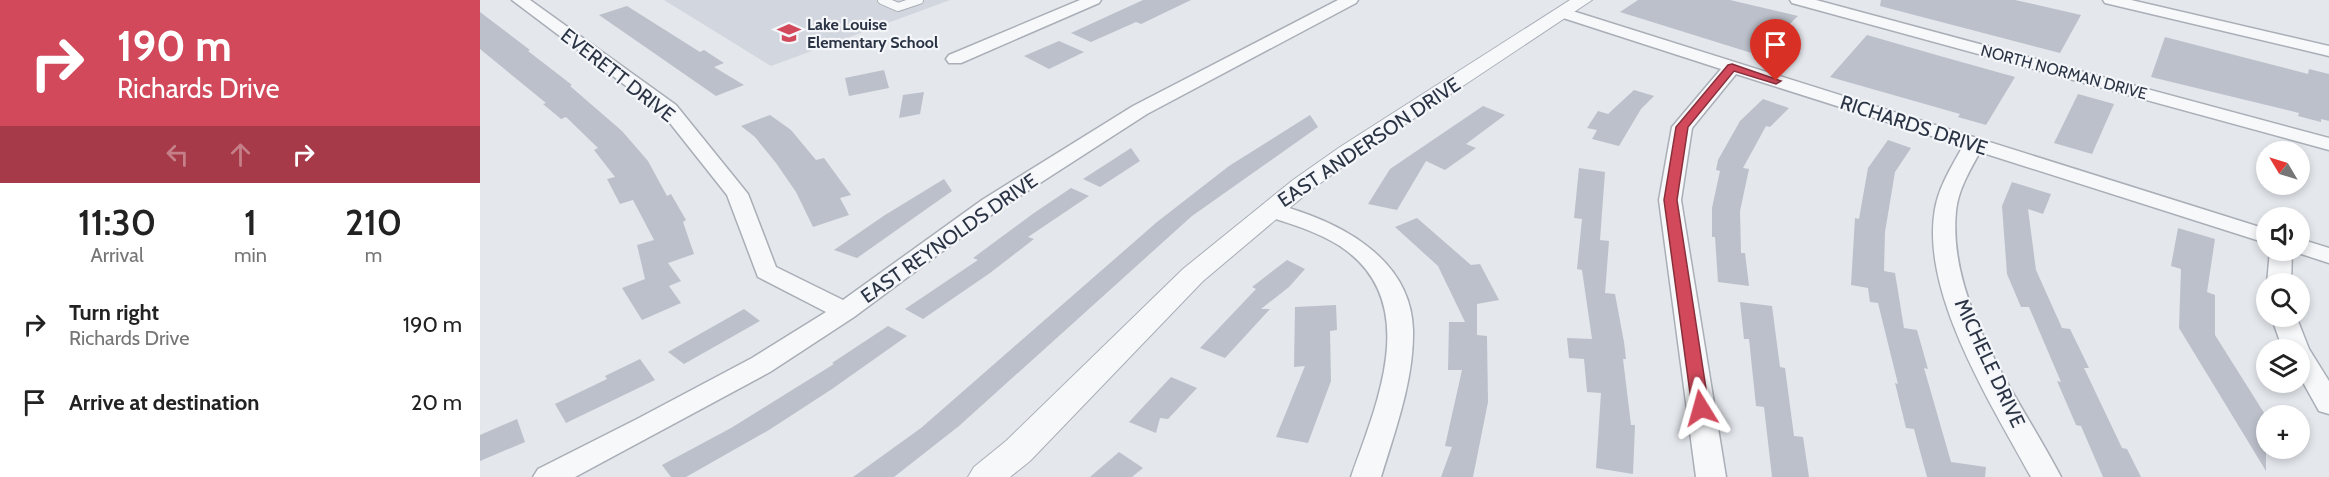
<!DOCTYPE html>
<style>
:root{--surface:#fff;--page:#f2f2f2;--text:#222;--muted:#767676}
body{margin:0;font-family:Cabin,sans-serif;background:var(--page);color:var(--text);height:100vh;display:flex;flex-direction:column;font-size:22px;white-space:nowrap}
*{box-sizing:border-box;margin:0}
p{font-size:20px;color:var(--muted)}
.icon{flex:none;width:33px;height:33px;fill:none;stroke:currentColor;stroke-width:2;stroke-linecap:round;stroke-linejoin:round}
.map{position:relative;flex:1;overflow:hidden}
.side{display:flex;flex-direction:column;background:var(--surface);width:480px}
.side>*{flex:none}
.banner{background:#d1495b;color:#fff;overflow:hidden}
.needle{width:39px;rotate:308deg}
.fabs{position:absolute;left:1776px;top:141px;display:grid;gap:12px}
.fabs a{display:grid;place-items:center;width:54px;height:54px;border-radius:50%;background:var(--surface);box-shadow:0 3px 9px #0003;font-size:30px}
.pin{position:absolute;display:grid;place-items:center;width:51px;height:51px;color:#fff;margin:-62px -26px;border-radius:50% 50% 50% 0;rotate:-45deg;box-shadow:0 0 6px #0007}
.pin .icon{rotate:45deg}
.me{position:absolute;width:66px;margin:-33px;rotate:352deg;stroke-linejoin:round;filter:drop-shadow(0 0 4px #0008)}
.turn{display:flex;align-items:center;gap:21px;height:126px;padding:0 18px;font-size:27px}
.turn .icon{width:78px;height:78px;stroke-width:2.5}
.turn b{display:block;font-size:42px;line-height:51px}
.lanes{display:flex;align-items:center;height:57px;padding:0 18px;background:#0003;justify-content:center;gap:30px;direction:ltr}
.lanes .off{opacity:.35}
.eta{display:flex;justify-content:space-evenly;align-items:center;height:102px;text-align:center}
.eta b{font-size:36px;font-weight:600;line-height:42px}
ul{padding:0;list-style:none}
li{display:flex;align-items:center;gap:18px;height:78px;padding:0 18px}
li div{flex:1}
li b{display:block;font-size:22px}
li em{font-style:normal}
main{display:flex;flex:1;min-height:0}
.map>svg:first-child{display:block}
.built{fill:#d2d6de}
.building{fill:#bbc0ca}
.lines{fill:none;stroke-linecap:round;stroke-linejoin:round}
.service-casing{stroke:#a9aeb7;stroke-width:10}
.minor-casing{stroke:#a9aeb7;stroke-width:3}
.tertiary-casing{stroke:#a9aeb7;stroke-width:2}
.service{stroke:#f7f8fa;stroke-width:8}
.minor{fill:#f7f8fa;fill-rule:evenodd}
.tertiary{fill:#f7f8fa;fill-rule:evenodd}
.route{fill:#d1495b;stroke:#882f3b;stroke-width:1.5}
.labels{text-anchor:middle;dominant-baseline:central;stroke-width:4.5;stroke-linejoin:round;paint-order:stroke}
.far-poi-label{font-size:16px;font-weight:bold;fill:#2b3445;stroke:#f4f6f9;text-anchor:start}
.far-street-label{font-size:16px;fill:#2b3445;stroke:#f4f6f9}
.street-label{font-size:20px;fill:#2b3445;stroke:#f4f6f9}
</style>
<main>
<section class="side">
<div class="banner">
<div class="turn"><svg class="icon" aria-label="right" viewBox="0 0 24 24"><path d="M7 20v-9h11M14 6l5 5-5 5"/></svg><div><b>190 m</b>Richards Drive</div></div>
<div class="lanes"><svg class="icon off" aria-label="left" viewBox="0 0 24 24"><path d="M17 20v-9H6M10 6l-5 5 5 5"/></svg><svg class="icon off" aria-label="ahead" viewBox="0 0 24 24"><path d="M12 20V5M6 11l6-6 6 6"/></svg><svg class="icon" aria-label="right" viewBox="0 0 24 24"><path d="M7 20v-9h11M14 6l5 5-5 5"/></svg></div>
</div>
<div class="eta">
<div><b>11:30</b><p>Arrival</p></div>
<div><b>1</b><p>min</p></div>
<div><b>210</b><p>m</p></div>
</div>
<ul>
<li><svg class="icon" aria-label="right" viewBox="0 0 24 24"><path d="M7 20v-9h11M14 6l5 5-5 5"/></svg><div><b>Turn right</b><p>Richards Drive</p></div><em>190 m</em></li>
<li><svg class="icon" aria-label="arrive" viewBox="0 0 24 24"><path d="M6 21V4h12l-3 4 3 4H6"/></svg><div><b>Arrive at destination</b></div><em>20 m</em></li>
</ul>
</section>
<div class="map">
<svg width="1849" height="477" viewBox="0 0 1849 477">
<rect width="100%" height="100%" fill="#e4e7ec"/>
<path class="built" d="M 184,0 L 470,0 L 291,66 Z"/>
<g class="building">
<path d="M 663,0 L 711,0 L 661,24 L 656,22 L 611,42 L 591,33 Z"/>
<path d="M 1158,0 L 1250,0 L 1318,16 L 1278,55 L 1140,12 Z"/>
<path d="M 1401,0 L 1535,0 L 1601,15 L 1580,53 L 1400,6 Z"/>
<path d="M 147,6 L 220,52 L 224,50 L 244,63 L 234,67 L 264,85 L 236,96 L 119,15 Z"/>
<path d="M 0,12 L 50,50 L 48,51 L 92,85 L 90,86 L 142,131 L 168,161 L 187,196 L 191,194 L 206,220 L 203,222 L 214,254 L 188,263 L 201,281 L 189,286 L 201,303 L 162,320 L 142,288 L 165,279 L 157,245 L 174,240 L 153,200 L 140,204 L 127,179 L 135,177 L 114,150 L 118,148 L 86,117 L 81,119 L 63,104 L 66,103 L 0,49 Z"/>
<path d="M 1387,35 L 1460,56 L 1535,77 L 1506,125 L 1478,117 L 1480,114 L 1350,77 Z"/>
<path d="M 1685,37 L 1828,74 L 1829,69 L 1849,74 L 1849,121 L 1841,119 L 1841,122 L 1818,116 L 1819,113 L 1671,77 Z"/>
<path d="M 579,41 L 604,52 L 569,69 L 544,56 Z"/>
<path d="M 404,70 L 409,88 L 369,96 L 365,78 Z"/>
<path d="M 1154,90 L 1174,96 L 1161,109 L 1139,146 L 1112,139 L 1117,130 L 1107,128 L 1118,111 L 1128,114 Z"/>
<path d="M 444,92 L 440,114 L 419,118 L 423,95 Z"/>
<path d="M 1598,94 L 1634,104 L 1612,154 L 1574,143 Z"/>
<path d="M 1283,99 L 1309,108 L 1290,127 L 1286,126 L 1263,168 L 1269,169 L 1260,211 L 1261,253 L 1265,253 L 1269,286 L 1238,282 L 1235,237 L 1232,237 L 1232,208 L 1240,171 L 1236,170 L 1238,160 L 1260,121 Z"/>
<path d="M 1003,106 L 1025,115 L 986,144 L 996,148 L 965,170 L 946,161 L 917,210 L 888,204 L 910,169 Z"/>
<path d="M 290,115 L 311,130 L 336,160 L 344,158 L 371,195 L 360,198 L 369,215 L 333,227 L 316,192 L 296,163 L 275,137 L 261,126 Z"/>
<path d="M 830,115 L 838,127 L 712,216 L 479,426 L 414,477 L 373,477 L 441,428 L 677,222 L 749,166 Z"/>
<path d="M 1408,140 L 1431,148 L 1415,172 L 1405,232 L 1404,271 L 1415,273 L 1424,328 L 1437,330 L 1448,369 L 1444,368 L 1471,462 L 1506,467 L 1505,477 L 1447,477 L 1434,429 L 1426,428 L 1415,383 L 1418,384 L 1398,303 L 1390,302 L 1388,288 L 1371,285 L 1375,218 L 1379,219 L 1388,168 Z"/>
<path d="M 651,148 L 660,161 L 620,187 L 603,179 Z"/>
<path d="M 1099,168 L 1125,172 L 1120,240 L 1129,241 L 1125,293 L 1135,294 L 1144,342 L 1146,359 L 1143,359 L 1151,425 L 1155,425 L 1153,474 L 1116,468 L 1121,393 L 1107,392 L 1104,359 L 1089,358 L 1087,338 L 1112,339 L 1102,270 L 1097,269 L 1102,219 L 1094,218 Z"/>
<path d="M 464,179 L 472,191 L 377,258 L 354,250 L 405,215 Z"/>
<path d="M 1532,182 L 1571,194 L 1563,214 L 1548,209 L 1556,270 L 1582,328 L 1590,329 L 1609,368 L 1604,368 L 1642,448 L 1647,449 L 1661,477 L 1623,477 L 1601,426 L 1596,425 L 1577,381 L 1581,382 L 1549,307 L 1541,307 L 1527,274 L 1522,206 Z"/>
<path d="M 591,188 L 609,196 L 548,237 L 554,239 L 510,273 L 443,319 L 425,309 L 498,260 L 493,258 L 554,213 Z"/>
<path d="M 937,218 L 991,265 L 1000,264 L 1019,300 L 997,304 L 997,335 L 1007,336 L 1008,402 L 993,477 L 961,477 L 972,447 L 965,446 L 982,370 L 968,370 L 969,322 L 985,322 L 958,266 L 915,227 Z"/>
<path d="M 1698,228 L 1735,239 L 1727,292 L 1735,295 L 1735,335 L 1786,416 L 1786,471 L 1699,328 L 1701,269 L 1691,266 Z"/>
<path d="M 807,260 L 825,269 L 809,287 L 781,309 L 790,309 L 745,358 L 720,348 L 776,289 L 772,287 Z"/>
<path d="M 1260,302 L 1292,306 L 1300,367 L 1305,368 L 1314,436 L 1323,437 L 1329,477 L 1292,477 L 1284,407 L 1276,406 L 1269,339 L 1264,339 Z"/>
<path d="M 856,305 L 857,330 L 850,331 L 851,381 L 828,443 L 796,437 L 825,366 L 814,367 L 815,307 Z"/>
<path d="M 264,309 L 280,321 L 204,364 L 188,352 Z"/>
<path d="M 408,326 L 427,336 L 352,389 L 289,430 L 206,477 L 191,477 L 182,465 L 251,428 L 354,364 L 352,363 Z"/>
<path d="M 160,359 L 175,380 L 86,423 L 75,404 L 127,379 L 125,376 Z"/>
<path d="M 691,377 L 717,388 L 688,419 L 680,418 L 676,433 L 649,422 Z"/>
<path d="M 37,419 L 45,442 L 0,461 L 0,435 Z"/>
<path d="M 639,452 L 663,468 L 652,477 L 610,477 Z"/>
</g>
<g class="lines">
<g class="service-casing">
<path id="service" d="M 402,0 L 418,7 L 439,0"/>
</g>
<g class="minor-casing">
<g id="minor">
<path d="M 32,0 L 50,0 L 196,105 L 268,194 L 296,267 L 363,300 L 502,200 L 653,106 L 858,0 L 878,0 L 876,3 L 667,114 L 518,210 L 374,317 L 290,372 L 95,477 L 53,477 L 58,469 L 157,419 L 272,358 L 346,312 L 278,277 L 247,195 L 182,113 Z"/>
<path d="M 600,0 L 621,0 L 619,3 L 481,63 L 469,63 L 466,59 L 469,55 Z"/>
<path d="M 1310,0 L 1336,0 L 1849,138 L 1849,150 L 1312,3 Z"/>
<path d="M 1623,0 L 1651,0 L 1849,46 L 1849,56 L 1625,3 Z"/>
<path d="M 1083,8 L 1786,229 L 1786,243 L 1500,152 C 1490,170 1478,190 1476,211 C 1467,305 1540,398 1581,477 L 1551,477 C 1512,405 1440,293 1455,209 C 1459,186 1472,166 1483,146 L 1256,74 L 1212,128 L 1201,200 L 1246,477 L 1216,477 L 1179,200 L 1192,127 L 1241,69 L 1077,16 L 1075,13 L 1077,10 Z"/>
<path d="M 791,203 C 854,219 931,255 933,330 C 934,380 915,431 901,477 L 871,477 C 897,403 943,301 860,246 C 836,231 809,223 783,215 L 780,210 L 783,205 Z"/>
<path d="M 1820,239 L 1849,248 L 1849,263 L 1812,251 L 1811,284 L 1787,284 L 1790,250 L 1820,250 Z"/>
<path d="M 1791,316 L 1816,316 L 1829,349 L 1849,381 L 1849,414 L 1839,411 L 1820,377 L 1820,350 L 1803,350 Z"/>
</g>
</g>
<g class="tertiary-casing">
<path id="tertiary" d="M 1090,0 L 1112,0 L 876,157 L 831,190 L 723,281 L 550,461 L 530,477 L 488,477 L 494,467 L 526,441 L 703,269 L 813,180 L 860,147 Z"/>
</g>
<use href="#service" class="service"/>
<use href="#minor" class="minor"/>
<use href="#tertiary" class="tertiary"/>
</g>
<path class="route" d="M 1252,64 L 1301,81 L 1296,84 L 1254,71 L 1208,127 L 1197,200 L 1229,408 L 1226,412 L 1221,414 L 1215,412 L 1212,408 L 1184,200 L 1196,127 L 1248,65 Z"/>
<defs>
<g id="school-bare" transform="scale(1.8)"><path d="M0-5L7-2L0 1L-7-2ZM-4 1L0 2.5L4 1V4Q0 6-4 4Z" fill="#d1495b" stroke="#f4f6f9" stroke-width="2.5" paint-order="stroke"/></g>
</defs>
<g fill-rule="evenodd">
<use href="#school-bare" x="309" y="33"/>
</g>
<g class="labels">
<g class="far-poi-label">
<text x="327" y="24">Lake Louise<tspan x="327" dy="18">Elementary School</tspan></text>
</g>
<g class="far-street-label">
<text transform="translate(1584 72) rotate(15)">NORTH NORMAN DRIVE</text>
</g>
<g class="street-label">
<text transform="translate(138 75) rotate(38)">EVERETT DRIVE</text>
<text transform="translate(1434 125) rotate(18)">RICHARDS DRIVE</text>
<text transform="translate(889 142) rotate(-34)">EAST ANDERSON DRIVE</text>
<text transform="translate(469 238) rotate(-35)">EAST REYNOLDS DRIVE</text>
<text transform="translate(1510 363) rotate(65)">MICHELE DRIVE</text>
</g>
</g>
</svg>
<div class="fabs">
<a><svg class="needle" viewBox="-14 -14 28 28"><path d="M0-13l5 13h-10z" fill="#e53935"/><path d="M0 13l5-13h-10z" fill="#767676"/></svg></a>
<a><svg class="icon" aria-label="sound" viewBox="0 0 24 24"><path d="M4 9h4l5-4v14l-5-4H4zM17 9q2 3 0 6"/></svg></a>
<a><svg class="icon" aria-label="search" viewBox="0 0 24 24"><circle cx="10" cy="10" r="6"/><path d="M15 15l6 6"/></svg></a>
<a><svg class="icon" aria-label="layers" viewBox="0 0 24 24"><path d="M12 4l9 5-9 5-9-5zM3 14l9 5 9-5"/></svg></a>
<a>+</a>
</div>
<div class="pin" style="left:1296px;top:81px;background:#d93025"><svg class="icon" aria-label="arrive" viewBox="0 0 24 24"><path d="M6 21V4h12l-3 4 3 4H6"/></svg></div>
<svg class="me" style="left:1221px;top:408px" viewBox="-20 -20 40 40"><path d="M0-17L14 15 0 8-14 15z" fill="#d1495b" stroke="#fff" stroke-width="4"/></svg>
</div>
</main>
